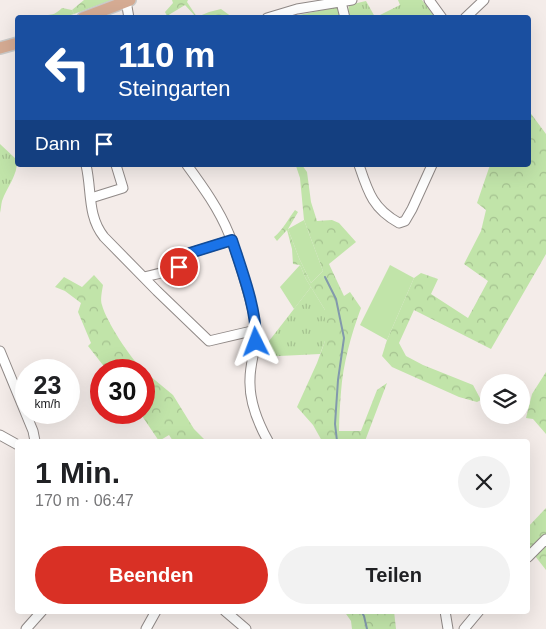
<!DOCTYPE html>
<html lang="de">
<meta charset="utf-8">
<style>
:root{--surface:#fff;--page:#f2f2f2;--text:#202124;--muted:#757577;--accent:#d93025}
body{margin:0;font-family:Helvetica,sans-serif;background:var(--page);color:var(--text);height:100vh;display:flex;flex-direction:column;font-size:19px;white-space:nowrap}
*{box-sizing:border-box;margin:0}
p{font-size:16px;color:var(--muted)}
.icon{flex:none;width:28px;height:28px;fill:none;stroke:currentColor;stroke-width:2;stroke-linecap:round;stroke-linejoin:round}
.map{position:relative;flex:1;overflow:hidden}
.details{position:absolute;left:15px;top:439px;width:515px;height:175px;display:flex;flex-direction:column;background:var(--surface);border-radius:5px;box-shadow:0 5px 20px #0002}
.details>*{flex:none}
.banner{position:absolute;left:15px;top:15px;width:516px;height:152px;border-radius:5px;box-shadow:0 5px 20px #0002;background:#1a4fa0;color:#fff;overflow:hidden}
.tools{position:absolute;left:480px;top:374px;display:grid;gap:10px}
.tools a{display:grid;place-items:center;width:50px;height:50px;border-radius:50%;background:var(--surface);box-shadow:0 5px 20px #0002;font-size:25px}
.speed{position:absolute;left:15px;top:359px;display:flex;gap:10px;font-size:25px;font-weight:700;text-align:center}
.speed>*{display:grid;place-content:center;width:65px;height:65px;border-radius:50%;background:var(--surface);box-shadow:0 5px 20px #0002;line-height:1}
.speed small{font-size:12px;font-weight:400}
.speed .limit{border:8px solid #d22;background:#fff;color:#111}
.pin{position:absolute;display:grid;place-items:center;width:42px;height:42px;color:#fff;margin:-21px;border:2px solid #fff;border-radius:50%;box-shadow:0 1px 5px #0007}
.me{position:absolute;width:55px;margin:-28px;rotate:357deg;stroke-linejoin:round;filter:drop-shadow(0 0 4px #0008)}
.turn{display:flex;align-items:center;gap:18px;height:105px;padding:0 20px;font-size:22px}
.turn .icon{width:65px;height:65px;stroke-width:2.5}
.turn b{display:block;font-size:35px;line-height:42px}
.then{display:flex;align-items:center;height:48px;padding:0 20px;background:#0003;gap:10px;font-size:19px}
.round{display:grid;place-items:center;flex:none;width:52px;height:52px;border-radius:26px;background:var(--page)}
.summary{display:flex;align-items:center;justify-content:space-between;height:85px;padding:0 20px}
h1{font-size:30px;font-weight:700;line-height:38px}
.button{display:flex;gap:10px;margin-top:auto;padding:10px 20px}
.button a{flex:1;height:58px;border-radius:30px;background:var(--accent);color:#fff;font-size:20px;font-weight:700;line-height:58px;text-align:center}
.button a+a{background:var(--page);color:var(--text)}
.map>svg:first-child{display:block}
.grass{fill:url(#grass-tufts)}
.forest{fill:url(#forest-crowns)}
.garden{fill:#c1e4a9}
.lines{fill:none;stroke-linecap:round;stroke-linejoin:round}
.stream{stroke:#8299ac;stroke-width:2}
.minor-casing{stroke:#908987;stroke-width:11}
.major-casing{stroke:#cacac9;stroke-width:14}
.minor{stroke:#fff;stroke-width:9}
.major{stroke:#d5ab93;stroke-width:11}
.route-casing{stroke:#114b97;stroke-width:12}
.route{stroke:#1a73e8;stroke-width:9}
</style>
<div class="map">
<svg width="546" height="629" viewBox="0 0 546 629">
<defs>
<pattern id="grass-tufts" width="24" height="20" patternUnits="userSpaceOnUse" patternTransform="scale(1.25)"><rect width="24" height="20" fill="#c1e4a9"/><path d="M3 7l-1-3M5 7V3M7 7l1-3M15 17l-1-3M17 17v-4M19 17l1-3" fill="none" stroke="#a5c290"/></pattern>
<pattern id="forest-crowns" width="20" height="18" patternUnits="userSpaceOnUse" patternTransform="scale(1.25)"><rect width="20" height="18" fill="#c1e4a9"/><path d="M2 6a3 3 0 1 1 6 0M12 15a3 3 0 1 1 6 0" fill="none" stroke="#a5c290"/></pattern>
</defs>
<rect width="100%" height="100%" fill="#f4ece9"/>
<g class="grass">
<path d="M 398,0 L 422,0 L 435,17 L 376,17 L 400,5 Z"/>
<path d="M 366,1 L 375,17 L 350,17 L 348,10 L 349,6 L 353,4 Z"/>
<path d="M 338,7 L 342,18 L 284,18 Z"/>
<path d="M 62,8 L 72,10 L 74,14 L 64,17 L 35,18 C 46,11 50,20 62,8 Z"/>
<path d="M 0,144 L 17,160 C 18,175 7,187 2,201 C 1,205 1,209 0,213 Z"/>
<path d="M 311,287 L 325,310 L 325,341 L 320,354 L 259,357 L 261,343 L 269,341 Z"/>
</g>
<g class="forest">
<path d="M 84,0 L 112,0 L 74,14 L 72,10 Z"/>
<path d="M 172,0 L 188,0 L 187,2 L 197,17 L 209,12 L 221,9 L 232,17 L 223,17 L 221,15 L 216,17 L 196,17 L 185,5 L 167,16 L 165,12 L 173,3 Z"/>
<path d="M 529,111 L 546,134 L 546,254 L 491,349 L 414,310 L 399,343 L 406,356 L 423,365 L 473,385 L 481,400 L 477,402 L 459,397 L 392,367 L 382,356 L 387,340 L 414,278 L 421,273 L 438,279 L 431,294 L 468,318 L 488,281 L 464,264 L 481,231 L 486,210 L 477,203 L 490,165 L 529,165 Z"/>
<path d="M 294,165 L 302,165 L 307,172 L 311,202 L 317,221 L 332,220 L 339,223 L 356,242 L 329,264 L 344,296 L 350,292 L 361,308 C 351,335 343,364 341,392 C 340,405 339,418 339,431 L 361,431 L 377,390 L 387,383 L 365,441 L 322,441 L 313,425 L 297,407 L 317,363 L 325,341 L 325,310 L 306,279 L 300,265 L 293,264 L 292,249 L 287,230 L 277,241 L 274,237 C 283,230 288,219 295,210 L 298,212 L 288,229 L 299,258 L 311,283 L 323,271 L 304,220 L 300,178 L 296,166 Z"/>
<path d="M 94,275 L 103,285 C 102,291 100,300 102,305 C 106,321 131,359 143,370 L 127,370 L 119,359 L 106,369 L 88,346 L 91,343 L 78,312 L 81,303 L 65,291 L 55,287 L 64,277 L 82,287 Z"/>
<path d="M 144,371 L 173,395 L 194,429 L 206,441 L 173,441 L 169,435 L 159,441 L 140,413 L 144,412 L 144,403 L 147,400 L 144,395 Z"/>
<path d="M 546,372 L 546,434 L 533,419 L 526,418 L 532,394 Z"/>
<path d="M 546,508 L 546,570 L 528,547 L 528,527 Z"/>
<path d="M 344,611 L 394,611 L 396,629 L 352,629 L 351,621 Z"/>
</g>
<g class="garden">
<path d="M 304,220 L 323,271 L 311,283 L 299,258 L 288,229 Z"/>
<path d="M 300,265 L 306,279 L 311,287 L 294,309 L 280,287 Z"/>
<path d="M 390,265 L 414,278 L 387,340 L 360,325 Z"/>
</g>
<g class="lines">
<g class="stream">
<path d="M 325,277 L 336,299 L 344,338 L 338,380 L 335,424 L 337,441"/>
<path d="M 361,611 L 364,616 L 367,629"/>
</g>
<g class="minor-casing">
<g id="minor">
<path d="M 429,0 L 442,18"/>
<path d="M 126,1 L 129,18"/>
<path d="M 341,2 L 345,18"/>
<path d="M 267,18 L 297,9 L 352,0"/>
<path d="M 465,18 L 484,0"/>
<path d="M 86,165 C 92,190 87,216 104,237 L 157,291 L 209,341 L 256,330"/>
<path d="M 187,165 C 203,187 219,209 229,234 C 236,250 241,268 246,285 C 250,299 255,315 256,330 C 257,346 250,362 250,379 C 249,400 258,423 268,441"/>
<path d="M 359,165 C 368,192 373,209 399,223 L 405,221 L 412,209 L 432,165"/>
<path d="M 91,198 L 123,188 L 116,165"/>
<path d="M 144,277 C 160,273 185,270 190,253 L 232,240"/>
<path d="M 0,351 L 33,431 L 35,441"/>
<path d="M 0,435 L 18,445"/>
<path d="M 528,557 L 546,539"/>
<path d="M 225,611 L 246,629"/>
<path d="M 445,611 L 448,629"/>
<path d="M 26,629 L 42,611"/>
<path d="M 146,629 L 156,611"/>
<path d="M 464,629 L 479,611"/>
</g>
</g>
<g class="major-casing">
<g id="major">
<path d="M 83,18 L 130,0"/>
<path d="M 0,48 L 18,43"/>
</g>
</g>
<use href="#minor" class="minor"/>
<use href="#major" class="major"/>
</g>
<g class="lines">
<g class="route-casing">
<path id="route" d="M 179,267 L 188,259 L 190,253 L 232,240 C 242,271 257,310 256,342"/>
</g>
<use href="#route" class="route"/>
</g>
</svg>
<div class="tools">
<a><svg class="icon" aria-label="layers" viewBox="0 0 24 24"><path d="M12 4l9 5-9 5-9-5zM3 14l9 5 9-5"/></svg></a>
</div>
<div class="speed"><div>23<small>km/h</small></div><div class="limit">30</div></div>
<div class="pin" style="left:179px;top:267px;background:#d93025"><svg class="icon" aria-label="arrive" viewBox="0 0 24 24"><path d="M6 21V4h12l-3 4 3 4H6"/></svg></div>
<svg class="me" style="left:256px;top:342px" viewBox="-20 -20 40 40"><path d="M0-17L14 15 0 8-14 15z" fill="#1a73e8" stroke="#fff" stroke-width="4"/></svg>
<div class="banner">
<div class="turn"><svg class="icon" aria-label="left" viewBox="0 0 24 24"><path d="M17 20v-9H6M10 6l-5 5 5 5"/></svg><div><b>110 m</b>Steingarten</div></div>
<div class="then">Dann<svg class="icon" aria-label="arrive" viewBox="0 0 24 24"><path d="M6 21V4h12l-3 4 3 4H6"/></svg></div>
</div>
<section class="details">
<div class="summary"><div><h1>1 Min.</h1><p>170 m · 06:47</p></div><a class="round"><svg class="icon" aria-label="close" viewBox="0 0 24 24"><path d="M6 6l12 12M18 6L6 18"/></svg></a></div>
<div class="button"><a>Beenden</a><a>Teilen</a></div>
</section>
</div>
